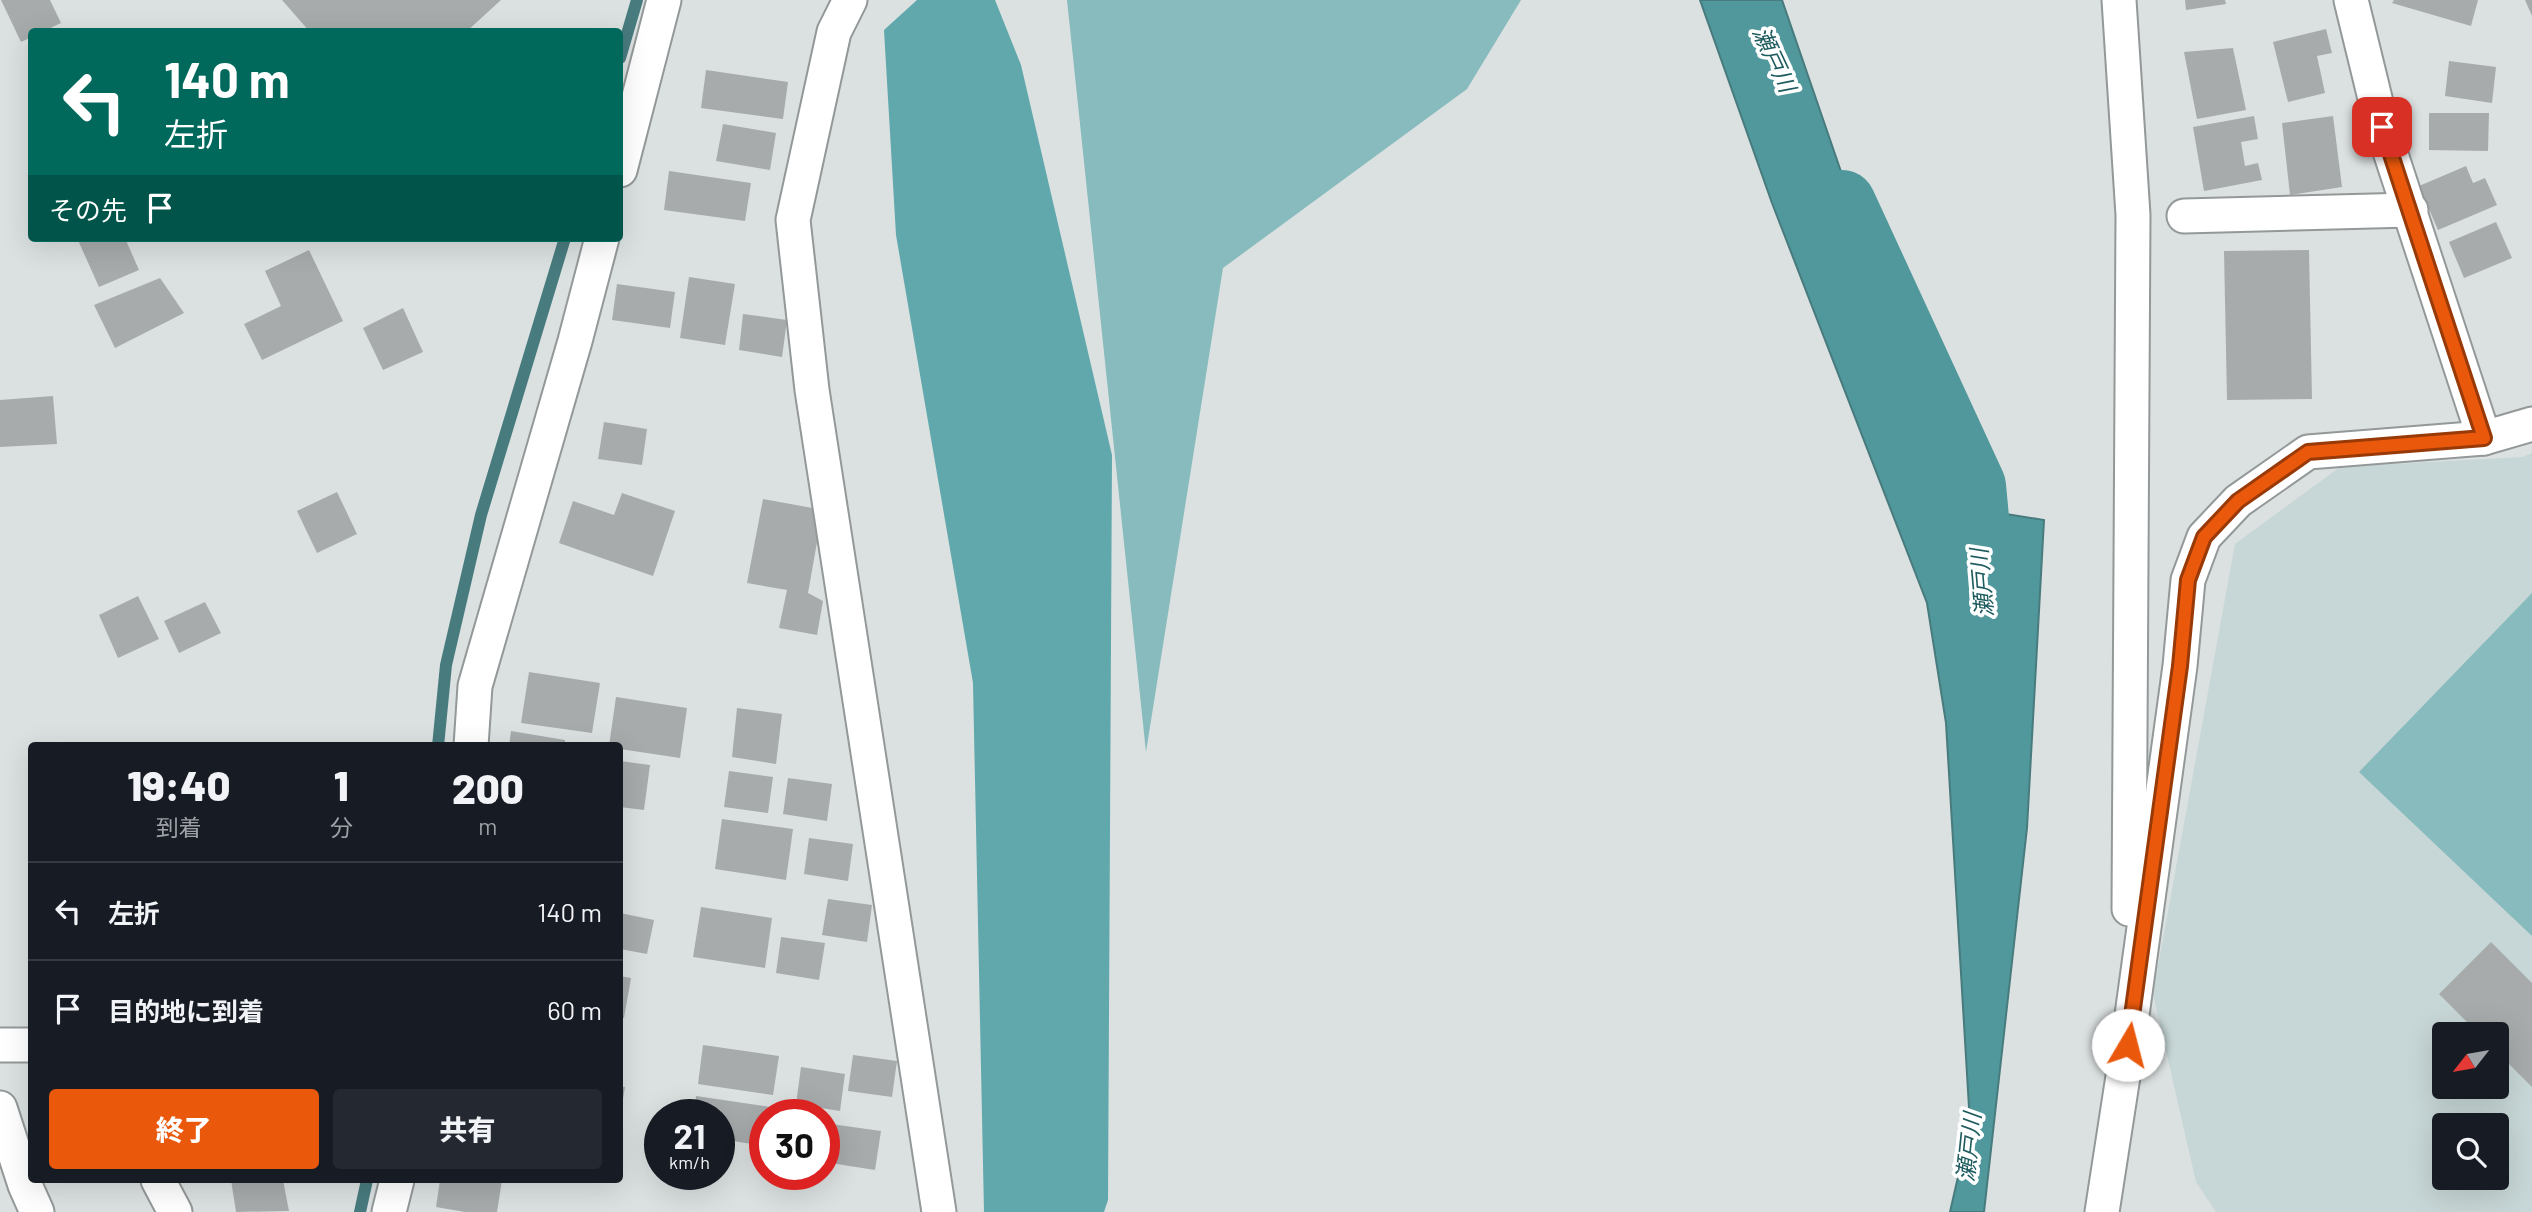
<!DOCTYPE html>
<html lang="ja">
<meta charset="utf-8">
<style>
:root{--surface:#171b24;--page:#242831;--text:#f1f3f6;--muted:#9ea1a6;--line:#363941;--accent:#ea580c}
body{margin:0;font-family:Barlow,"Noto Sans JP",sans-serif;background:var(--page);color:var(--text);height:100vh;display:flex;flex-direction:column;font-size:26px;white-space:nowrap}
*{box-sizing:border-box;margin:0}
p{font-size:23px;color:var(--muted)}
.icon{flex:none;width:38px;height:38px;fill:none;stroke:currentColor;stroke-width:2;stroke-linecap:round;stroke-linejoin:round}
.map{position:relative;flex:1;overflow:hidden}
.drawer{position:absolute;left:28px;top:742px;width:595px;height:441px;display:flex;flex-direction:column;background:var(--surface);border-radius:7px;box-shadow:0 7px 28px #0002}
.drawer>*{flex:none}
.guide{position:absolute;left:28px;top:28px;width:595px;height:214px;border-radius:7px;box-shadow:0 7px 28px #0002;background:#00695c;color:#fff;overflow:hidden}
.needle{width:46px;rotate:239deg}
.tools{position:absolute;left:2432px;top:1022px;display:grid;gap:14px}
.tools a{display:grid;place-items:center;width:77px;height:77px;border-radius:7px;background:var(--surface);box-shadow:0 7px 28px #0002;font-size:35px}
.speed{position:absolute;left:644px;top:1099px;display:flex;gap:14px;font-size:35px;font-weight:700;text-align:center}
.speed>*{display:grid;place-content:center;width:91px;height:91px;border-radius:50%;background:var(--surface);box-shadow:0 7px 28px #0002;line-height:1}
.speed small{font-size:18px;font-weight:400}
.speed .limit{border:10px solid #d22;background:#fff;color:#111}
.pin{position:absolute;display:grid;place-items:center;width:60px;height:60px;color:#fff;margin:-30px;border-radius:14px;box-shadow:0 4px 10px #0006}
.me{position:absolute;width:77px;margin:-38px;rotate:8deg;stroke-linejoin:round;filter:drop-shadow(0 0 5px #0008)}
.turn{display:flex;align-items:center;gap:24px;height:147px;padding:0 21px;font-size:32px}
.turn .icon{width:91px;height:91px;stroke-width:2.5}
.turn b{display:block;font-size:49px;line-height:60px}
.then{display:flex;align-items:center;height:66px;padding:0 21px;background:#0003;gap:14px;font-size:26px}
.eta{display:flex;justify-content:space-evenly;align-items:center;height:119px;text-align:center}
.eta b{font-size:42px;font-weight:800;line-height:49px}
.action{display:flex;gap:14px;margin-top:auto;padding:14px 21px}
.action a{flex:1;height:80px;border-radius:7px;background:var(--accent);color:#fff;font-size:28px;font-weight:800;line-height:80px;text-align:center}
.action a+a{background:var(--page);color:var(--text)}
ul{padding:0;list-style:none}
li{display:flex;align-items:center;gap:21px;height:98px;padding:0 21px;border-top:2px solid var(--line)}
li div{flex:1}
li b{display:block;font-size:26px}
li em{font-style:normal}
.map>svg:first-child{display:block}
.built{fill:#c7d6d6;fill-rule:evenodd}
.green{fill:#87bbbd}
.forest{fill:#60a8ac}
.water{fill:#50989c;stroke:#487b7e;stroke-width:2}
.lines{fill:none;stroke-linecap:round;stroke-linejoin:round}
.stream{stroke:#487b7e;stroke-width:12}
.river{stroke:#50989c;stroke-width:68}
.building{fill:#a7abac}
.street-casing{stroke:#939898;stroke-width:37}
.street{stroke:#fff;stroke-width:33}
.route-casing{stroke:#983908;stroke-width:18}
.route{stroke:#ea580c;stroke-width:12}
.labels{text-anchor:middle;dominant-baseline:central;stroke-width:7;stroke-linejoin:round;paint-order:stroke}
.water-label{font-size:23px;font-style:italic;fill:#1f5c5f;stroke:#fff}
</style>
<div class="map">
<svg width="2532" height="1212" viewBox="0 0 2532 1212">
<rect width="100%" height="100%" fill="#dbe0e0"/>
<path class="built" d="M 2532,453 L 2532,1212 L 2216,1212 L 2196,1182 L 2153,994 L 2235,544 L 2340,467 L 2523,457 ZM 2445,1034 L 2497,1034 L 2497,1087 L 2445,1087 ZM 2445,1125 L 2497,1125 L 2497,1178 L 2445,1178 Z"/>
<g class="green">
<path d="M 1067,0 L 1521,0 L 1467,89 L 1223,268 L 1146,752 Z"/>
<path d="M 2532,593 L 2532,936 L 2359,772 Z"/>
</g>
<path class="forest" d="M 917,0 L 995,0 L 1021,65 L 1112,455 L 1108,1200 L 1104,1212 L 984,1212 L 973,683 L 896,235 L 884,30 Z"/>
<path class="water" d="M 1700,0 L 1782,0 L 1881,288 L 1975,509 L 2044,520 L 2027,828 L 1984,1212 L 1950,1212 L 1970,1124 L 1946,723 L 1927,603 L 1772,203 Z"/>
<g class="lines">
<g class="stream">
<path d="M 620,58 L 637,0"/>
<path d="M 438,746 L 446,665 L 481,515 L 565,238"/>
<path d="M 360,1212 L 367,1180"/>
</g>
<path class="river" d="M 1842,204 L 1972,486 L 1983,604"/>
</g>
<g class="building">
<path d="M 1,0 L 50,0 L 61,23 L 42,32 L 32,32 L 32,37 L 21,42 Z"/>
<path d="M 282,0 L 501,0 L 466,32 L 310,32 Z"/>
<path d="M 2185,0 L 2225,0 L 2226,4 L 2186,10 Z"/>
<path d="M 2394,0 L 2478,0 L 2471,26 L 2392,3 Z"/>
<path d="M 2525,0 L 2532,0 L 2532,16 Z"/>
<path d="M 2326,29 L 2332,53 L 2317,56 L 2325,93 L 2288,102 L 2273,42 Z"/>
<path d="M 2233,48 L 2246,110 L 2197,119 L 2184,52 Z"/>
<path d="M 2449,61 L 2496,67 L 2492,103 L 2445,96 Z"/>
<path d="M 706,70 L 788,82 L 783,119 L 701,108 Z"/>
<path d="M 2429,113 L 2489,113 L 2488,151 L 2429,150 Z"/>
<path d="M 2254,116 L 2258,139 L 2241,142 L 2245,166 L 2258,163 L 2262,180 L 2204,191 L 2193,127 Z"/>
<path d="M 2333,116 L 2342,187 L 2290,195 L 2282,123 Z"/>
<path d="M 723,124 L 776,133 L 770,170 L 716,161 Z"/>
<path d="M 2466,166 L 2473,183 L 2485,178 L 2497,205 L 2438,230 L 2419,186 Z"/>
<path d="M 669,171 L 751,183 L 745,221 L 664,210 Z"/>
<path d="M 2496,222 L 2512,258 L 2464,278 L 2449,242 Z"/>
<path d="M 77,238 L 125,238 L 139,270 L 99,287 Z"/>
<path d="M 309,250 L 343,321 L 262,360 L 244,324 L 281,306 L 265,271 Z"/>
<path d="M 2309,250 L 2312,399 L 2227,400 L 2224,251 Z"/>
<path d="M 689,277 L 735,284 L 725,345 L 680,338 Z"/>
<path d="M 160,278 L 184,313 L 115,348 L 94,305 Z"/>
<path d="M 617,284 L 675,292 L 670,328 L 612,320 Z"/>
<path d="M 403,308 L 423,352 L 383,370 L 363,328 Z"/>
<path d="M 743,314 L 787,320 L 782,357 L 739,350 Z"/>
<path d="M 53,396 L 57,444 L 0,447 L 0,400 Z"/>
<path d="M 604,422 L 647,429 L 642,465 L 598,459 Z"/>
<path d="M 337,492 L 357,534 L 317,553 L 297,511 Z"/>
<path d="M 622,493 L 675,511 L 653,576 L 559,543 L 573,501 L 614,515 Z"/>
<path d="M 763,499 L 818,509 L 819,531 L 808,593 L 823,601 L 817,635 L 779,628 L 787,590 L 747,583 Z"/>
<path d="M 138,596 L 159,639 L 118,658 L 99,615 Z"/>
<path d="M 205,602 L 221,633 L 179,653 L 164,621 Z"/>
<path d="M 529,672 L 600,683 L 592,733 L 521,723 Z"/>
<path d="M 616,697 L 687,708 L 680,758 L 620,749 L 620,746 L 609,746 Z"/>
<path d="M 737,708 L 782,714 L 776,764 L 732,757 Z"/>
<path d="M 511,731 L 565,740 L 565,746 L 509,746 Z"/>
<path d="M 620,761 L 650,765 L 644,810 L 620,807 Z"/>
<path d="M 729,771 L 773,777 L 768,813 L 724,807 Z"/>
<path d="M 788,778 L 832,784 L 827,821 L 783,814 Z"/>
<path d="M 722,819 L 793,829 L 786,880 L 715,869 Z"/>
<path d="M 809,838 L 853,844 L 848,881 L 804,874 Z"/>
<path d="M 828,899 L 872,905 L 867,942 L 822,935 Z"/>
<path d="M 701,907 L 772,918 L 765,968 L 693,957 Z"/>
<path d="M 620,913 L 654,920 L 647,954 L 620,949 Z"/>
<path d="M 781,937 L 825,943 L 819,980 L 776,973 Z"/>
<path d="M 2491,942 L 2532,983 L 2532,1087 L 2497,1052 L 2497,1034 L 2479,1034 L 2439,994 Z"/>
<path d="M 620,976 L 631,978 L 624,1018 L 620,1017 Z"/>
<path d="M 703,1045 L 779,1056 L 773,1095 L 698,1084 Z"/>
<path d="M 853,1055 L 897,1061 L 892,1097 L 848,1091 Z"/>
<path d="M 801,1067 L 845,1074 L 840,1111 L 796,1104 Z"/>
<path d="M 620,1087 L 625,1087 L 621,1111 L 620,1111 Z"/>
<path d="M 696,1096 L 771,1107 L 770,1115 L 765,1115 L 765,1146 L 719,1139 L 719,1115 L 694,1115 Z"/>
<path d="M 824,1123 L 881,1131 L 875,1170 L 824,1162 Z"/>
<path d="M 231,1180 L 283,1180 L 289,1211 L 236,1212 Z"/>
<path d="M 440,1180 L 502,1180 L 497,1212 L 465,1212 L 436,1207 Z"/>
</g>
<g class="lines">
<g class="street-casing">
<g id="street">
<path d="M 850,0 L 834,32 L 793,220 L 812,390 L 939,1212"/>
<path d="M 2119,0 L 2133,215 L 2129,909"/>
<path d="M 2351,0 L 2382,127 L 2484,438"/>
<path d="M 620,170 L 664,0"/>
<path d="M 2184,216 L 2411,210"/>
<path d="M 471,746 L 475,686 L 575,341 L 602,238"/>
<path d="M 0,1045 L 32,1045"/>
<path d="M 0,1108 L 25,1185 L 37,1212"/>
<path d="M 158,1180 L 175,1212"/>
<path d="M 389,1212 L 397,1180"/>
<path d="M 2102,1212 L 2128,1044 L 2180,666 L 2188,580 L 2204,537 L 2238,501 L 2308,452 L 2484,438 L 2532,424"/>
</g>
</g>
<use href="#street" class="street"/>
</g>
<g class="lines">
<g class="route-casing">
<path id="route" d="M 2128,1045 L 2180,666 L 2188,580 L 2204,537 L 2238,501 L 2308,452 L 2484,438 L 2382,127"/>
</g>
<use href="#route" class="route"/>
</g>
<g class="labels">
<g class="water-label">
<text transform="translate(1775 59) rotate(65)">瀬戸川</text>
<text transform="translate(1981 583) rotate(-95)">瀬戸川</text>
<text transform="translate(1968 1147) rotate(-84)">瀬戸川</text>
</g>
</g>
</svg>
<div class="tools">
<a><svg class="needle" viewBox="-14 -14 28 28"><path d="M0-13l5 13h-10z" fill="#e53935"/><path d="M0 13l5-13h-10z" fill="#9ea1a6"/></svg></a>
<a><svg class="icon" aria-label="search" viewBox="0 0 24 24"><circle cx="10" cy="10" r="6"/><path d="M15 15l6 6"/></svg></a>
</div>
<div class="speed"><div>21<small>km/h</small></div><div class="limit">30</div></div>
<div class="pin" style="left:2382px;top:127px;background:#d93025"><svg class="icon" aria-label="arrive" viewBox="0 0 24 24"><path d="M6 21V4h12l-3 4 3 4H6"/></svg></div>
<svg class="me" style="left:2128px;top:1045px" viewBox="-20 -20 40 40"><circle r="19" fill="#fff"/><path d="M0-13L10 11 0 6-10 11z" fill="#ea580c"/></svg>
<div class="guide">
<div class="turn"><svg class="icon" aria-label="left" viewBox="0 0 24 24"><path d="M17 20v-9H6M10 6l-5 5 5 5"/></svg><div><b>140 m</b>左折</div></div>
<div class="then">その先<svg class="icon" aria-label="arrive" viewBox="0 0 24 24"><path d="M6 21V4h12l-3 4 3 4H6"/></svg></div>
</div>
<section class="drawer">
<div class="eta">
<div><b>19:40</b><p>到着</p></div>
<div><b>1</b><p>分</p></div>
<div><b>200</b><p>m</p></div>
</div>
<ul>
<li><svg class="icon" aria-label="left" viewBox="0 0 24 24"><path d="M17 20v-9H6M10 6l-5 5 5 5"/></svg><div><b>左折</b></div><em>140 m</em></li>
<li><svg class="icon" aria-label="arrive" viewBox="0 0 24 24"><path d="M6 21V4h12l-3 4 3 4H6"/></svg><div><b>目的地に到着</b></div><em>60 m</em></li>
</ul>
<div class="action"><a>終了</a><a>共有</a></div>
</section>
</div>
